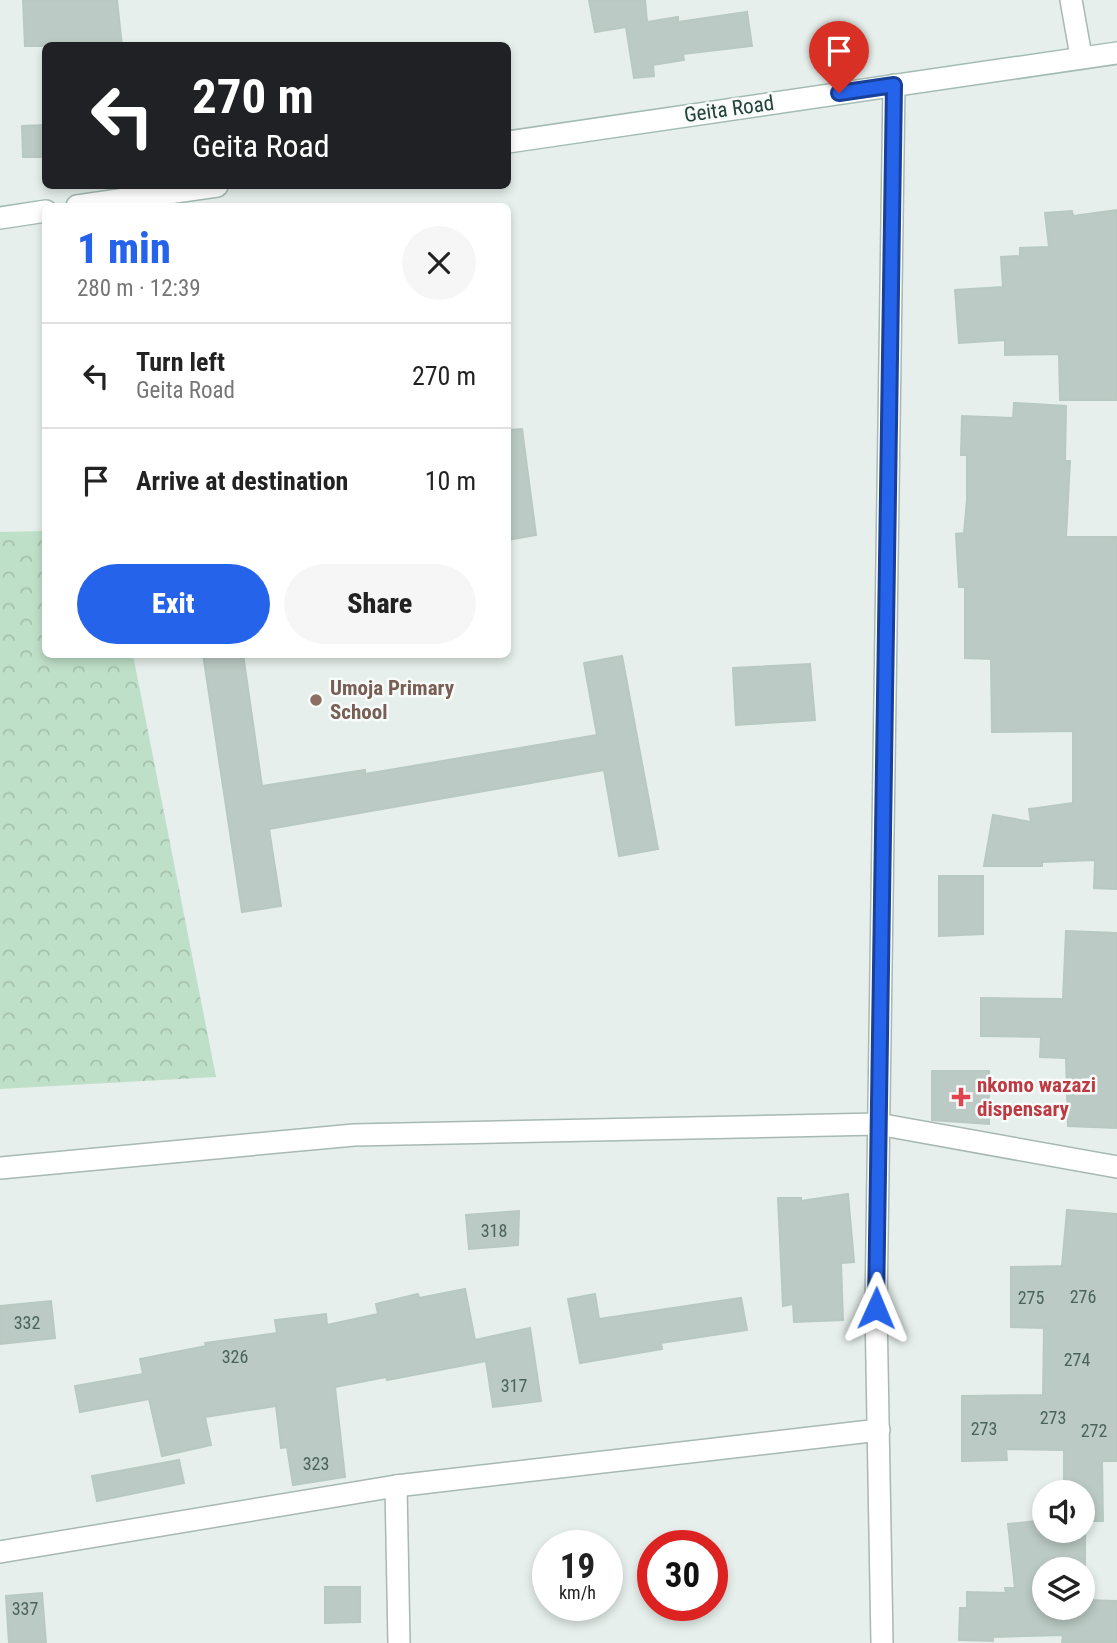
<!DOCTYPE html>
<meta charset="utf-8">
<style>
:root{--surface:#fff;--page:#f6f6f6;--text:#222;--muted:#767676;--line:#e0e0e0;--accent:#2563eb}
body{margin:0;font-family:"Roboto Condensed",sans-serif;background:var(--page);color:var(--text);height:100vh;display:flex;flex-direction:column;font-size:26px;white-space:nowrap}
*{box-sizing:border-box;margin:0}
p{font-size:23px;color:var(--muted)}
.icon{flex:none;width:38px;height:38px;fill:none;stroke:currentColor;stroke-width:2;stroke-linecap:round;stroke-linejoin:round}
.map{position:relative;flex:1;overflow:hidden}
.drawer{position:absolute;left:42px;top:203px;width:469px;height:455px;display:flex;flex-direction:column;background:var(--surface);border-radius:10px;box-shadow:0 4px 10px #0003}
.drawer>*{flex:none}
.banner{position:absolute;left:42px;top:42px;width:469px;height:147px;border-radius:10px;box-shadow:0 4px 10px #0003;background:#202124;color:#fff;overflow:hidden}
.fabs{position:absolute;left:1032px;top:1480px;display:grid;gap:14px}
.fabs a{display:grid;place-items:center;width:63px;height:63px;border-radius:50%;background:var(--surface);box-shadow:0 4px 10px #0003;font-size:35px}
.speed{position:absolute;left:532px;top:1530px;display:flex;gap:14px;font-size:35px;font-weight:700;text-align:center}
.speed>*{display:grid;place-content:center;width:91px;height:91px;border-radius:50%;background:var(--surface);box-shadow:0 4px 10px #0003;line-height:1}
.speed small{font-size:18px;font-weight:400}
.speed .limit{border:10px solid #d22;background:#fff;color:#111}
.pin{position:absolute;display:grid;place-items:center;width:60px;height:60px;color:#fff;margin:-72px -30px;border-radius:50% 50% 50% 0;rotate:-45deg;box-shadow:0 0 7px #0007}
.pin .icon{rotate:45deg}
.me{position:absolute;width:77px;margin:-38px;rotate:1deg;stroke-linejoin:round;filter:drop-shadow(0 0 5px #0008)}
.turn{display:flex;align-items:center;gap:24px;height:147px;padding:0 35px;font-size:32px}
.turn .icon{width:91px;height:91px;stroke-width:2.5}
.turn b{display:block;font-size:49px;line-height:60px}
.round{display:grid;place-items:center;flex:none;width:74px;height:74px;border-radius:37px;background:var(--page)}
.summary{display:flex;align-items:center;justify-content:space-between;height:119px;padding:0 35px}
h1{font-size:42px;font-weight:800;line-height:52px;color:var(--accent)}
.action{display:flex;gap:14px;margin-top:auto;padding:14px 35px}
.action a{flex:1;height:80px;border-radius:42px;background:var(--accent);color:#fff;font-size:28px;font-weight:800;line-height:80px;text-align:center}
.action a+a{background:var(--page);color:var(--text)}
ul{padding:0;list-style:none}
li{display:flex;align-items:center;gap:21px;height:105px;padding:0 35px;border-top:2px solid var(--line)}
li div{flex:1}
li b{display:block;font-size:26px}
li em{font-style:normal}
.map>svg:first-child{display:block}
.forest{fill:url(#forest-crowns)}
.building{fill:#bbcac4;stroke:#b8c9c2;stroke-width:2;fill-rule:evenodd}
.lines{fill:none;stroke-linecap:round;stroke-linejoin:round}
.minor-casing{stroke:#a8b8b2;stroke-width:24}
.secondary-casing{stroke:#a4bbb3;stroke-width:24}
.minor{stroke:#fff;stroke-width:21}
.secondary{stroke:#fff;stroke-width:21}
.route-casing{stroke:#184099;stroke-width:18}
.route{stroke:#2563eb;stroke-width:12}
.education-dot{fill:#8d6e63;stroke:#f7fbf9;stroke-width:2.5}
.health-dot{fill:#e0444e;stroke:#f7fbf9;stroke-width:2.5}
.labels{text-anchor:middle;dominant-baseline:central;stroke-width:5;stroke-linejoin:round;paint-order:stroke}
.number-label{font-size:18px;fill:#4a645c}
.street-label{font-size:21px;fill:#24423a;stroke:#f7fbf9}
.education-label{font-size:21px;font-weight:bold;fill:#785e54;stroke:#f7fbf9;text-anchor:start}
.health-label{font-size:21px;font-weight:bold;fill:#be3a42;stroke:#f7fbf9;text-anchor:start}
</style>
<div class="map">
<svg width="1117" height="1643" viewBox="0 0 1117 1643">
<defs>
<pattern id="forest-crowns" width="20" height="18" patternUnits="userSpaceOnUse" patternTransform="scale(1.75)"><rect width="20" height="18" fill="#bfe0c8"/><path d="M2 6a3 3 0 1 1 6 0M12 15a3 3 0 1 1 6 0" fill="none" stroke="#a4c1ad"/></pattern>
</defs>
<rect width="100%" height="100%" fill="#e6efeb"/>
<path class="forest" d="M 45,531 L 46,654 L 133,655 L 216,1077 L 0,1089 L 0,532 Z"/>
<g class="building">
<path d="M 23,0 L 117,0 L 122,46 L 25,46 Z"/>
<path d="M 589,0 L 645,0 L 647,22 L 678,17 L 678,22 L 747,12 L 752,46 L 683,54 L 684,60 L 653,65 L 654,76 L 634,78 L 626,27 L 595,32 Z"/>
<path d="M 46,125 L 46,157 L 23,157 L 22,126 Z"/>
<path d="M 1117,210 L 1117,400 L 1060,400 L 1059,354 L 1005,355 L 1005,340 L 959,343 L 955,290 L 1003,287 L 1001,257 L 1020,256 L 1020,248 L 1049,247 L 1045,213 L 1072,211 L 1073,216 Z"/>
<path d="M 1014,403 L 1066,406 L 1065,461 L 1070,461 L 1066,537 L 1117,537 L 1117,889 L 1094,888 L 1095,860 L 1042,862 L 1042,866 L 984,866 L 993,815 L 1031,822 L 1029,809 L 1073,803 L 1073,731 L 992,732 L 991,659 L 965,658 L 965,587 L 959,587 L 956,534 L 964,533 L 967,500 L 967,455 L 961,455 L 962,416 L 1013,418 Z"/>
<path d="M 522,429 L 536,535 L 508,540 L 508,430 Z"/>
<path d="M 203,654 L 243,654 L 262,786 L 365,770 L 365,774 L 597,735 L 584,663 L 622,656 L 658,849 L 619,856 L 604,770 L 269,829 L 281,906 L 242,912 Z"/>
<path d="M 810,664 L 815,720 L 736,725 L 733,668 Z"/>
<path d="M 939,876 L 983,876 L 983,934 L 939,936 Z"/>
<path d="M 1066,931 L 1117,933 L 1117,1128 L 1068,1126 L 1066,1058 L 1040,1057 L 1041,1037 L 981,1036 L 981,998 L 1063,999 Z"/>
<path d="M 932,1071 L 989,1071 L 989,1124 L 932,1120 Z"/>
<path d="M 848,1194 L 854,1262 L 841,1263 L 843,1320 L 794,1322 L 793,1304 L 783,1306 L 778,1198 L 801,1198 L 801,1201 Z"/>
<path d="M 1067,1210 L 1117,1214 L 1117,1461 L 1102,1461 L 1103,1521 L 1085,1521 L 1085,1600 L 1117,1601 L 1117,1643 L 1062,1643 L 1063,1635 L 993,1637 L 993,1641 L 959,1640 L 960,1608 L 967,1608 L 967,1592 L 1006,1593 L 1005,1588 L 1015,1588 L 1008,1524 L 1045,1520 L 1045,1531 L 1083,1531 L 1083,1493 L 1064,1493 L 1064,1450 L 1006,1449 L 1007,1460 L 962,1461 L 962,1396 L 1043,1395 L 1044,1328 L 1011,1327 L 1011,1267 L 1062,1266 ZM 1045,1570 L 1083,1570 L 1083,1608 L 1045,1608 Z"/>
<path d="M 519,1211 L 518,1245 L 469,1249 L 466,1215 Z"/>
<path d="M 465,1289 L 475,1340 L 530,1328 L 541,1401 L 493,1407 L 486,1361 L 387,1380 L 386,1377 L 335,1387 L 345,1477 L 293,1485 L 287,1447 L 281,1448 L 276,1406 L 205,1417 L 211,1445 L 162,1456 L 149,1399 L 80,1412 L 75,1386 L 143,1374 L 140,1359 L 206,1346 L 205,1343 L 277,1333 L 275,1320 L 326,1314 L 327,1325 L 378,1314 L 376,1304 L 418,1294 L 419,1298 Z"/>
<path d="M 595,1294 L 599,1319 L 741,1298 L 747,1330 L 661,1343 L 662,1349 L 580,1363 L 568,1299 Z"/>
<path d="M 51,1301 L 55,1338 L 0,1344 L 0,1306 Z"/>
<path d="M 179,1460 L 184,1483 L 97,1501 L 92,1476 Z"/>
<path d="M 325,1587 L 360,1587 L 360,1622 L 325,1623 Z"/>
<path d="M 42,1593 L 46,1643 L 9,1643 L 6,1596 Z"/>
</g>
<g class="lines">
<g class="minor-casing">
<g id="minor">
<path d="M 1071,0 L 1081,56"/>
<path d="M 0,1168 L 354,1135 L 878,1124 L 1117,1167"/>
<path d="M 396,1486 L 399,1643"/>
<path d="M 0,1552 L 396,1486 L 879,1430"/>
<path d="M 882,1643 L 876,1308 L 894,85"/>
</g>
</g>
<g class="secondary-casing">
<g id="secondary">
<path d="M 508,142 L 1117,53"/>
<path d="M 77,206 L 217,186"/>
<path d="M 0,218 L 46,211"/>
</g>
</g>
<use href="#minor" class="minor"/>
<use href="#secondary" class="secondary"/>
</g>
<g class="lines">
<g class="route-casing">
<path id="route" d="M 839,93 L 894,85 L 876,1308"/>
</g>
<use href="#route" class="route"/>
</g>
<circle class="education-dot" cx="316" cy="700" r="7"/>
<path class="health-dot" d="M957.5 1086.5h7v7h7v7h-7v7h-7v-7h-7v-7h7z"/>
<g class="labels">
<g class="number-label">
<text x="494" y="1230">318</text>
<text x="1083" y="1296">276</text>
<text x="1031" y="1297">275</text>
<text x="27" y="1322">332</text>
<text x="235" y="1356">326</text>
<text x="1077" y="1359">274</text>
<text x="514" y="1385">317</text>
<text x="1053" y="1417">273</text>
<text x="984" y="1428">273</text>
<text x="1094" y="1430">272</text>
<text x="316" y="1463">323</text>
<text x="25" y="1608">337</text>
</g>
<g class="street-label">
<text transform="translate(729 109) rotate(-8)">Geita Road</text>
</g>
<g class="education-label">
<text x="330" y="688">Umoja Primary<tspan x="330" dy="24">School</tspan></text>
</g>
<g class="health-label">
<text x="977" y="1085">nkomo wazazi<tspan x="977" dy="24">dispensary</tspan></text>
</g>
</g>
</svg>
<div class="fabs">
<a><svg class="icon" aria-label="sound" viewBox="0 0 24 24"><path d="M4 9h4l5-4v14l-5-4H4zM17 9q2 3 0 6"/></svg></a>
<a><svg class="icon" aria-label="layers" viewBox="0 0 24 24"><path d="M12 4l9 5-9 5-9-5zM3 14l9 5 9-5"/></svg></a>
</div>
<div class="speed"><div>19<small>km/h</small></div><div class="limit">30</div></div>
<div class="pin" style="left:839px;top:93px;background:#d93025"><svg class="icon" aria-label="arrive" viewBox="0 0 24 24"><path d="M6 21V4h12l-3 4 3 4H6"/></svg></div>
<svg class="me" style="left:876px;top:1308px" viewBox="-20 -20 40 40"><path d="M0-17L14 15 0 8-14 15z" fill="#2563eb" stroke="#fff" stroke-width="4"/></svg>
<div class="banner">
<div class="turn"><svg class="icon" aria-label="left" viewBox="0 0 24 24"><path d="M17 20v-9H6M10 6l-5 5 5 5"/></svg><div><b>270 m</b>Geita Road</div></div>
</div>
<section class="drawer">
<div class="summary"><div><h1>1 min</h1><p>280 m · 12:39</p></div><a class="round"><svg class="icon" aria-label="close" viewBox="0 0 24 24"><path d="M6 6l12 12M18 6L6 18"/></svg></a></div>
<ul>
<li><svg class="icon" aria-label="left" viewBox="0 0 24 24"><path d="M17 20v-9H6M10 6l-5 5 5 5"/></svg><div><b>Turn left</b><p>Geita Road</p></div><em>270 m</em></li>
<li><svg class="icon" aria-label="arrive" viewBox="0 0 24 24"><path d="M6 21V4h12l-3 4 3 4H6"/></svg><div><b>Arrive at destination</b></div><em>10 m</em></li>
</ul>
<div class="action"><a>Exit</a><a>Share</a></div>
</section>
</div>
